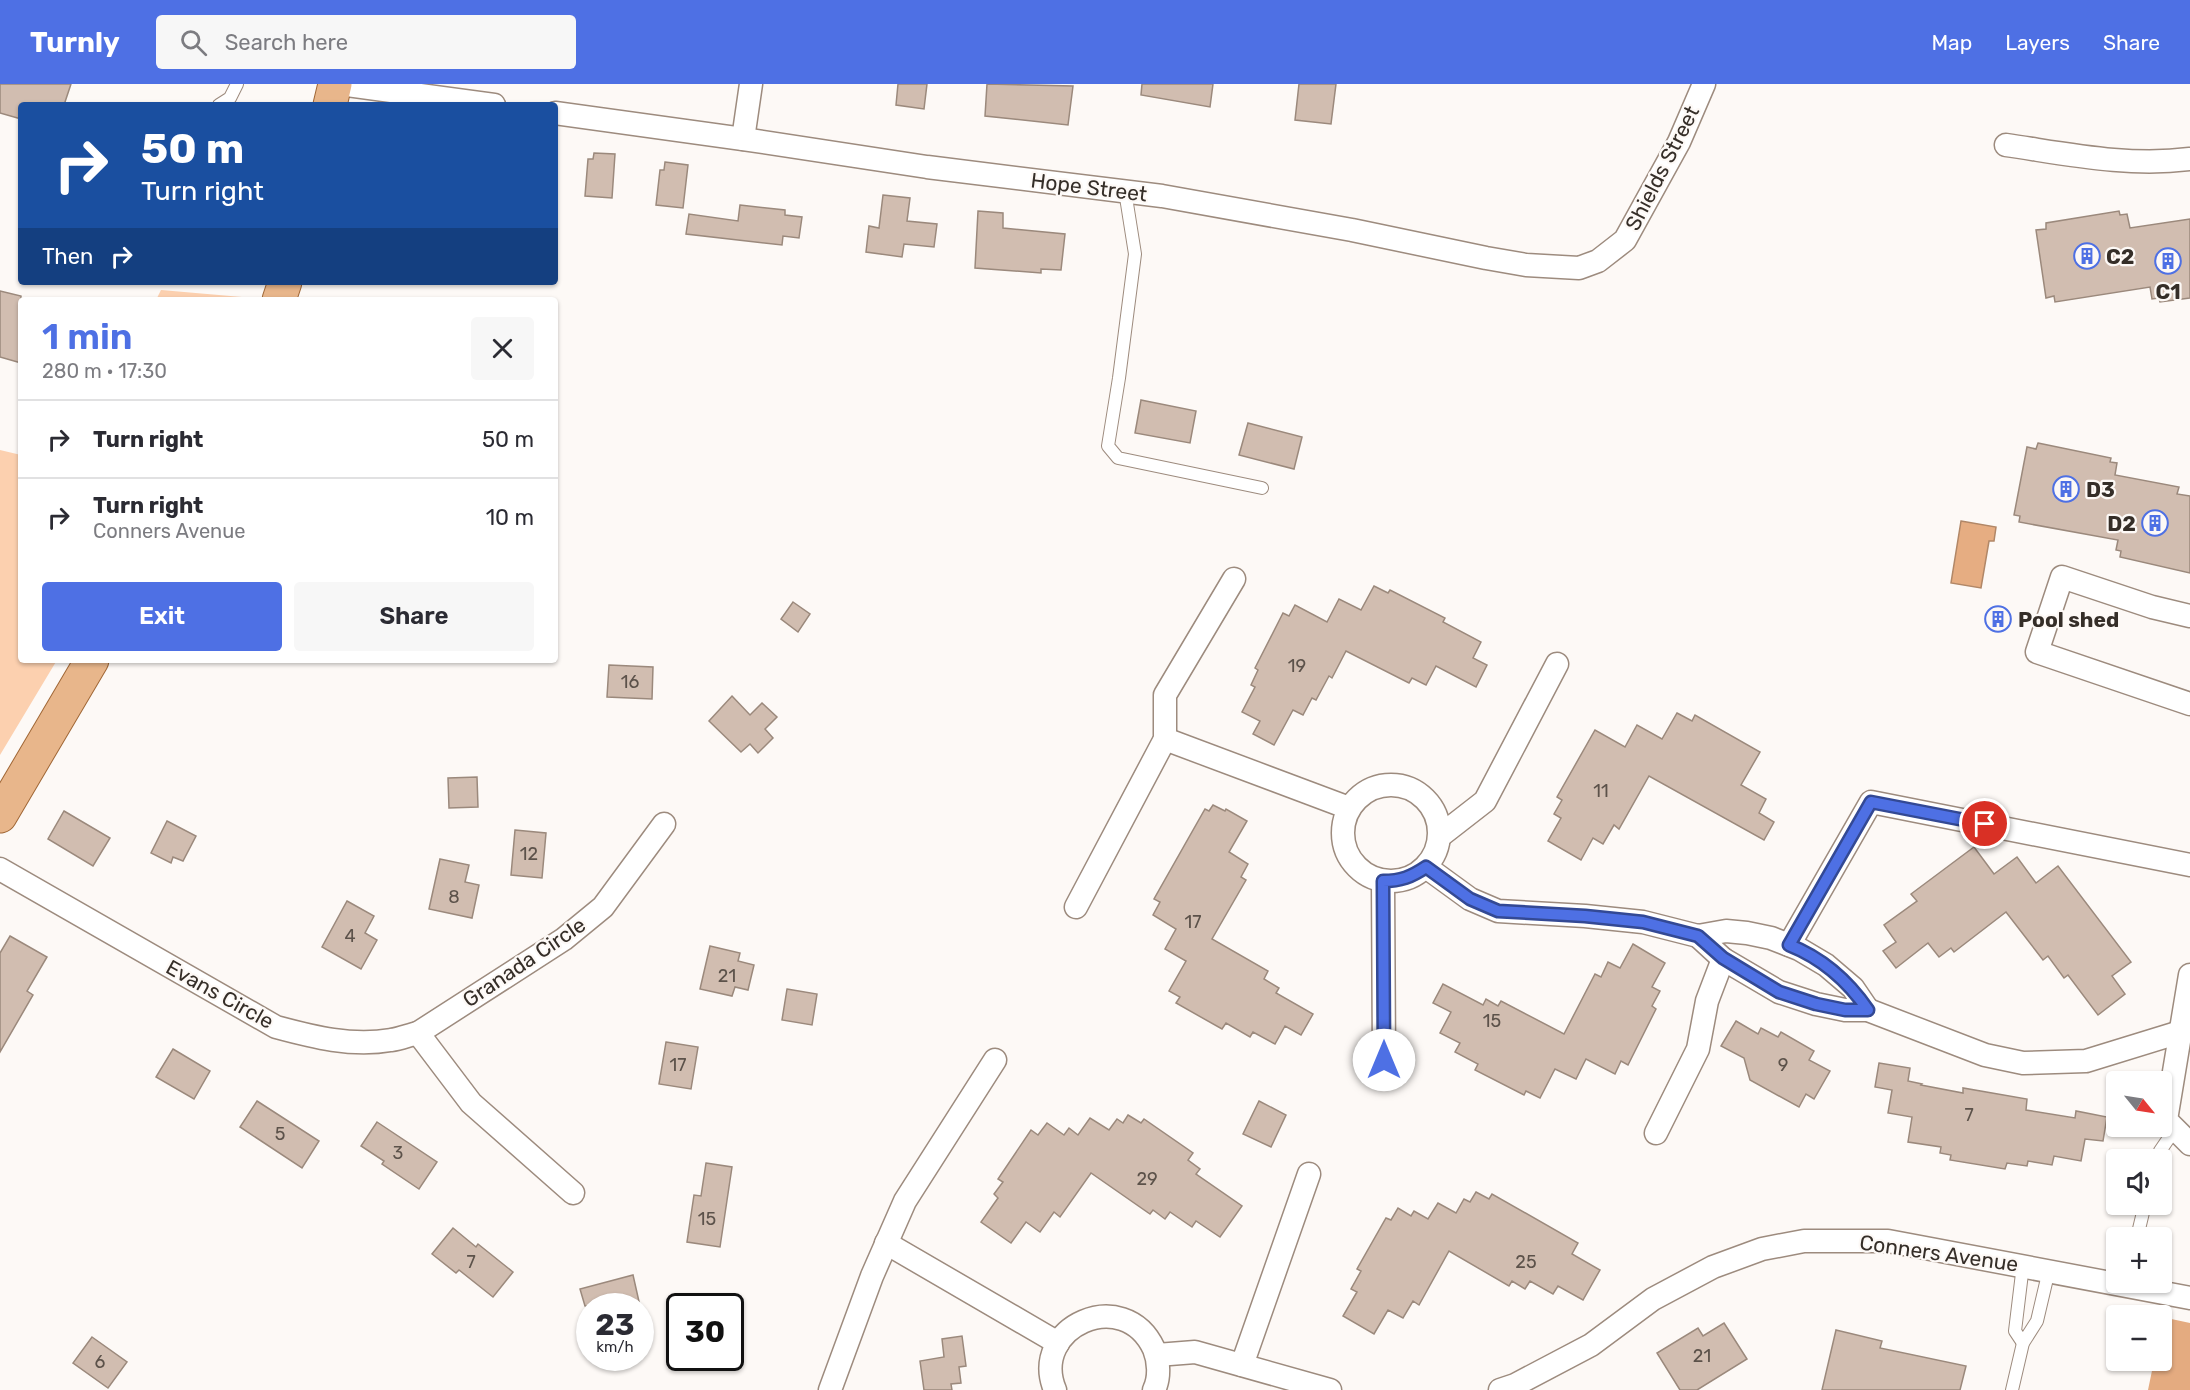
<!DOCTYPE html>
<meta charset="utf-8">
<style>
:root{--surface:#fff;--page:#f7f7f7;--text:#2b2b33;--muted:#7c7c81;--line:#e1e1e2;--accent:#4e70e4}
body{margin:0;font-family:Rubik,sans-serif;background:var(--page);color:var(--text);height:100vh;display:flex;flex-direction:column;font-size:22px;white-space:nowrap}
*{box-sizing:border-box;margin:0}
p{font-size:20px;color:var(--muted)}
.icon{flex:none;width:33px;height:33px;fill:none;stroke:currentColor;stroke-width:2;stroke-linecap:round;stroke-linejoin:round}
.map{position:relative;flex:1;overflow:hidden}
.side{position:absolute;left:18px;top:213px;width:540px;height:366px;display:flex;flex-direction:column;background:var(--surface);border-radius:6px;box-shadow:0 2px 4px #0004}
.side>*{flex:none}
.hud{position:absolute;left:18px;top:18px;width:540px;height:183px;border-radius:6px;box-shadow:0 2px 4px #0004;background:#1a4fa0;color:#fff;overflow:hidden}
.needle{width:39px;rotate:120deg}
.controls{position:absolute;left:2106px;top:987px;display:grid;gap:12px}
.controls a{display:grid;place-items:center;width:66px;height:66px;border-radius:6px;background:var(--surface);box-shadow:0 2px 4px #0004;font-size:30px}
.speed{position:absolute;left:576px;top:1209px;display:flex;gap:12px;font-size:30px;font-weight:700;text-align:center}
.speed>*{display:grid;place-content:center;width:78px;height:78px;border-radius:50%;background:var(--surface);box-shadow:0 2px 4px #0004;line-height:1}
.speed small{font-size:15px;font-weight:400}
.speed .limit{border:3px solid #111;border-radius:9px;background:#fff;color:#111}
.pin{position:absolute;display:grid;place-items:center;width:51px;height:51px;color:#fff;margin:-26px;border:3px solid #fff;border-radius:50%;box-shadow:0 2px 6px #0007}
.me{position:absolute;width:66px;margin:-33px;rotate:0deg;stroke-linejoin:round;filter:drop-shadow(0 0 4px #0008)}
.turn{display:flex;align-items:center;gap:21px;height:126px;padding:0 24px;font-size:27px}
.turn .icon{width:78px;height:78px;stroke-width:2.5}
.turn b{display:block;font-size:42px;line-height:51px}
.then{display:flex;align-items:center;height:57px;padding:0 24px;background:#0003;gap:12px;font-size:22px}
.round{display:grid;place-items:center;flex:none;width:63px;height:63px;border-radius:6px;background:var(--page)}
.head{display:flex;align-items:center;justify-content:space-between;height:102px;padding:0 24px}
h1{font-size:36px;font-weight:600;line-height:45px;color:var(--accent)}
.cta{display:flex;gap:12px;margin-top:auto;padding:12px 24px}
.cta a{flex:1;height:69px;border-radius:6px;background:var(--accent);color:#fff;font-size:24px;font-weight:600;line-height:69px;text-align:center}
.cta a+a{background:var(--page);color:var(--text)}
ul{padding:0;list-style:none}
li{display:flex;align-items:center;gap:18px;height:78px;padding:0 24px;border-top:2px solid var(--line)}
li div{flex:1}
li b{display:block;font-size:22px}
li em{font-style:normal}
header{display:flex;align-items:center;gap:36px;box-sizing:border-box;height:84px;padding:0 30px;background:var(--accent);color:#fff}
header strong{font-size:28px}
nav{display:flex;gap:33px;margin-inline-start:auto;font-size:21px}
.search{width:420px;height:54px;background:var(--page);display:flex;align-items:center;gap:15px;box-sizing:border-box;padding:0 21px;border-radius:6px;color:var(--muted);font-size:22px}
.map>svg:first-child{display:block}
.green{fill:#fcd0af}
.forest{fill:#e4ab80}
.water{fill:#e6ad82;stroke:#b18767;stroke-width:1.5}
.building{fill:#d1bdb0;stroke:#9b897c;stroke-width:1.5}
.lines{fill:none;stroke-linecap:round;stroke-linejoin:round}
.lane-casing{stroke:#9d8b7e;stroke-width:14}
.street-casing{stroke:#9d8b7e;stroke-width:25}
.primary-casing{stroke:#a06736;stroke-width:35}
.lane{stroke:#fff;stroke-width:12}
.street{stroke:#fff;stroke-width:22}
.primary{stroke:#e8b68b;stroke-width:33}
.route-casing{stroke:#334994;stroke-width:15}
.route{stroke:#4e70e4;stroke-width:10}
.labels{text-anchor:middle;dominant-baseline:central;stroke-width:4.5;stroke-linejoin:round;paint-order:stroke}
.number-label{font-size:18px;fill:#5c524a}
.street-label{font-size:21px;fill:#352e28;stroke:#fdf9f6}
.poi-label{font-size:21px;font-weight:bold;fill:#352e28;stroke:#fdf9f6;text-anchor:start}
</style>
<header>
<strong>Turnly</strong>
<div class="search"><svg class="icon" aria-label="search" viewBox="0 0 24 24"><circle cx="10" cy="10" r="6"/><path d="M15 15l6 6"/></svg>Search here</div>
<nav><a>Map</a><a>Layers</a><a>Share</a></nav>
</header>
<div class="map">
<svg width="2190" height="1306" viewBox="0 0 2190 1306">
<rect width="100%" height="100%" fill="#fdf9f6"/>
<g class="green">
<path d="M 161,206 L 242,213 L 241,216 L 156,216 Z"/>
<path d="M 0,366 L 21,371 L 21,576 L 57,576 L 0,671 Z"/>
</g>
<path class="forest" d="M 2162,1233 L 2190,1239 L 2190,1306 L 2148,1306 L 2154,1277 L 2162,1276 Z"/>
<path class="water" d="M 1961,437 L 1996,443 L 1994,457 L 1989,457 L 1981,504 L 1951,499 Z"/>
<g class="building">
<path d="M 0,0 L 71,0 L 64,21 L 21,21 L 21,35 L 0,29 Z"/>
<path d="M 898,0 L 927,0 L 924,25 L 896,21 Z"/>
<path d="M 987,0 L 1073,2 L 1068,41 L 985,32 Z"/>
<path d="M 1142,0 L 1213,0 L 1210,23 L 1141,11 Z"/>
<path d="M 1299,0 L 1336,0 L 1331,40 L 1295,36 Z"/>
<path d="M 594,69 L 615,70 L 612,114 L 585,112 L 588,75 L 593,75 Z"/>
<path d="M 665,78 L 688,81 L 683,124 L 656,121 L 660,86 L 664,86 Z"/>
<path d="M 883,111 L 910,114 L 907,137 L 937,140 L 934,163 L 904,160 L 902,173 L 866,168 L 869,142 L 879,144 Z"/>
<path d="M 740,121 L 785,126 L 785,131 L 802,133 L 799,154 L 783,152 L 782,161 L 686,150 L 689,130 L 738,137 Z"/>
<path d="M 978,127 L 1003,129 L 1003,144 L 1065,150 L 1061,186 L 1041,185 L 1041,189 L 975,184 Z"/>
<path d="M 2119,127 L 2120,131 L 2127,130 L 2130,144 L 2190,135 L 2190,214 L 2160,218 L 2159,214 L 2152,215 L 2150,203 L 2055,218 L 2054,212 L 2046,214 L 2036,146 L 2046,145 L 2046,139 Z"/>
<path d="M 0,207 L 21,212 L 21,279 L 0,273 Z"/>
<path d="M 1141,316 L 1196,327 L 1190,359 L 1135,349 Z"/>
<path d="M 1248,339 L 1302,353 L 1294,385 L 1239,371 Z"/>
<path d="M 2038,359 L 2111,374 L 2110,378 L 2117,379 L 2115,391 L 2179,403 L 2177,410 L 2190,412 L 2190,489 L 2120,473 L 2121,467 L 2116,466 L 2118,456 L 2019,438 L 2020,432 L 2014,431 L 2027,363 L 2036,365 Z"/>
<path d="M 1374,502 L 1388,509 L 1390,506 L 1445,534 L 1443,538 L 1481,558 L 1473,574 L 1487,581 L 1476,603 L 1436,582 L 1426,601 L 1412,594 L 1409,599 L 1346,567 L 1332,594 L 1329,592 L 1316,616 L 1312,614 L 1303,631 L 1293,626 L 1274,661 L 1253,650 L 1260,637 L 1242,628 L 1255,603 L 1251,601 L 1258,586 L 1255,584 L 1283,529 L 1289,532 L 1295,521 L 1327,538 L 1339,515 L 1361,526 Z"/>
<path d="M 793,518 L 810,530 L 798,548 L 781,535 Z"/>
<path d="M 609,581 L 653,583 L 652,615 L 607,613 Z"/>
<path d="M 732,612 L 750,631 L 762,619 L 777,633 L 765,645 L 773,654 L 758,669 L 750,660 L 741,668 L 709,637 Z"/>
<path d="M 1677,629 L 1692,637 L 1695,631 L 1760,668 L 1741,701 L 1766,715 L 1759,729 L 1774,738 L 1764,756 L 1649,692 L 1619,745 L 1614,741 L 1603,760 L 1593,754 L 1581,776 L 1548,757 L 1561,734 L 1554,730 L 1562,716 L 1557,713 L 1595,646 L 1625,663 L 1637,641 L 1662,655 Z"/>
<path d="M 477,693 L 478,723 L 449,724 L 448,694 Z"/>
<path d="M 1213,721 L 1225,727 L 1226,725 L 1247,737 L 1229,768 L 1248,780 L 1241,793 L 1246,796 L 1212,855 L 1268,887 L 1264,895 L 1279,904 L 1276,909 L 1313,930 L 1301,951 L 1285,942 L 1275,960 L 1253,948 L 1250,953 L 1226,939 L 1222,945 L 1176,919 L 1180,913 L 1169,907 L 1186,877 L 1165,865 L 1176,845 L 1153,831 L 1160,818 L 1154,815 L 1205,725 L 1209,727 Z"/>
<path d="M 64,727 L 110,754 L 93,782 L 48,755 Z"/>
<path d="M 167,737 L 196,752 L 183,777 L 173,773 L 171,779 L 151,769 Z"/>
<path d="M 515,746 L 546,749 L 542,794 L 511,791 Z"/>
<path d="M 1974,763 L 1994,790 L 2017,773 L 2036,799 L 2058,782 L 2131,878 L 2112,892 L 2125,910 L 2098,931 L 2068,891 L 2064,894 L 2048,872 L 2043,876 L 2006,828 L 1954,868 L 1951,864 L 1939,873 L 1928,859 L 1896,884 L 1883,867 L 1896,858 L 1884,841 L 1917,817 L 1911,810 Z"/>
<path d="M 440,775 L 469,781 L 465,798 L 479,801 L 472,834 L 429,825 Z"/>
<path d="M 347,817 L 374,832 L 365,849 L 377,856 L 361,885 L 322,863 Z"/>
<path d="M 10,852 L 47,873 L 27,907 L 33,911 L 0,968 L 0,869 Z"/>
<path d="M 1633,860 L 1665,879 L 1652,903 L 1660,907 L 1652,922 L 1656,925 L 1628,981 L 1621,977 L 1615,990 L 1586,975 L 1576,995 L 1555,985 L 1540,1014 L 1526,1007 L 1524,1011 L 1475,986 L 1478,980 L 1455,968 L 1460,959 L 1440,949 L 1451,928 L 1433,919 L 1443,900 L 1483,921 L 1486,915 L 1498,922 L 1501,917 L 1564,950 L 1595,890 L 1601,893 L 1608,878 L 1620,884 Z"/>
<path d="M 710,862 L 740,869 L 738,877 L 754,881 L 748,906 L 735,903 L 732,912 L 700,905 Z"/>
<path d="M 787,905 L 817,910 L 812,941 L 782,936 Z"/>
<path d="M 1736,937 L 1758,950 L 1761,944 L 1778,953 L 1781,948 L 1814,967 L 1809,976 L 1830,987 L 1814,1015 L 1806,1010 L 1799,1023 L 1750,996 L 1744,974 L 1721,962 Z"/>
<path d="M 666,958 L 698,963 L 691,1005 L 659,1000 Z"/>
<path d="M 173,965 L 210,987 L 194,1015 L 156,993 Z"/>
<path d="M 1879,979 L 1910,984 L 1908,997 L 1922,1000 L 1921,1001 L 1963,1009 L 1963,1004 L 2027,1015 L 2026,1026 L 2075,1034 L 2076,1027 L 2107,1033 L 2103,1057 L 2085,1055 L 2081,1077 L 2054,1072 L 2052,1081 L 2028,1077 L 2027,1082 L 2007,1079 L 2005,1085 L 1950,1076 L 1951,1071 L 1940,1069 L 1941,1063 L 1908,1058 L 1912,1033 L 1888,1029 L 1892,1006 L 1875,1003 Z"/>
<path d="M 257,1017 L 319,1057 L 302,1084 L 240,1043 Z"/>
<path d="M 1259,1017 L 1286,1031 L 1271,1063 L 1243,1050 Z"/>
<path d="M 1128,1031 L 1141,1039 L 1144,1035 L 1193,1069 L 1188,1076 L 1200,1085 L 1196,1090 L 1242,1122 L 1220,1153 L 1196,1137 L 1192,1143 L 1170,1128 L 1165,1135 L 1153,1126 L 1150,1130 L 1091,1089 L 1060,1133 L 1054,1128 L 1040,1148 L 1026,1138 L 1011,1159 L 981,1138 L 998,1114 L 994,1110 L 1003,1098 L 998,1095 L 1031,1046 L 1038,1051 L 1047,1039 L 1064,1051 L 1069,1044 L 1078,1051 L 1090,1034 L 1109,1046 L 1117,1035 L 1123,1039 Z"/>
<path d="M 377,1038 L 437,1078 L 419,1105 L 382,1080 L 384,1077 L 361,1062 Z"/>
<path d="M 706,1079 L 732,1083 L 720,1163 L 687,1158 L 694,1111 L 701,1112 Z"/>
<path d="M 1476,1108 L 1489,1115 L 1492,1110 L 1578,1159 L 1572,1170 L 1600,1186 L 1583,1216 L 1558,1202 L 1553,1210 L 1530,1197 L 1525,1205 L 1512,1197 L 1509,1202 L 1449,1167 L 1419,1221 L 1413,1217 L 1403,1234 L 1388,1226 L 1374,1250 L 1343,1232 L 1357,1208 L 1351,1205 L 1361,1187 L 1357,1185 L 1386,1134 L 1391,1136 L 1398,1124 L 1411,1132 L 1414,1127 L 1428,1135 L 1438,1119 L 1456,1129 L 1464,1115 L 1470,1118 Z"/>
<path d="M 453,1144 L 476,1163 L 478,1160 L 513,1188 L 493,1213 L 459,1186 L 456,1189 L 432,1170 Z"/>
<path d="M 633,1191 L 640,1222 L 585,1222 L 580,1205 Z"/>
<path d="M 1724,1239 L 1747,1275 L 1697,1306 L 1680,1306 L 1657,1269 L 1698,1244 L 1703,1252 Z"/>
<path d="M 1836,1246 L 1882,1257 L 1880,1264 L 1966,1282 L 1960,1306 L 1822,1306 Z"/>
<path d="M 962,1252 L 966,1282 L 959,1283 L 961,1299 L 951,1300 L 952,1306 L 924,1306 L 920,1277 L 944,1273 L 942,1255 Z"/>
<path d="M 92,1253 L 127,1278 L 108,1304 L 73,1279 Z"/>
</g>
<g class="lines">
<g class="lane-casing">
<g id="lane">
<path d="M 219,21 L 230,14 L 237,0"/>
<path d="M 1125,107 L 1135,170 L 1119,294 L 1108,362 L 1118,374 L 1262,404"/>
<path d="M 2157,1076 L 2160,1067 L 2175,1045"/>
<path d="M 2139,1145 L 2145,1120"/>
<path d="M 2023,1259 L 2015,1247 L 2023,1181"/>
<path d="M 2012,1306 L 2023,1259 L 2037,1237 L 2049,1186"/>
</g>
</g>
<g class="street-casing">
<g id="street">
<path d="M 340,0 L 494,21"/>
<path d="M 555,29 L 743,55 L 927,83 L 1162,112 L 1352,146 L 1486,174 L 1526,181 L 1579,184 L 1598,177 L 1625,156 L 1679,58 L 1704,0"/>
<path d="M 743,55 L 751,0"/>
<path d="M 2006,61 C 2068,70 2128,83 2190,75"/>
<path d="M 2190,532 L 2152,523 L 2062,493 L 2037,568 L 2190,620"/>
<path d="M 1165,655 L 1349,724"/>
<circle cx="1391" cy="749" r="48"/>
<path d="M 1440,752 L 1485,717 L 1557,580"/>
<path d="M 1426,783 L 1470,815 L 1498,827 L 1585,832 L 1643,838 L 1698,852 L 1726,847 L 1747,849 L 1771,854 L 1799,865 L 1826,881 L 1853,904 L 1868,926"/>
<path d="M 0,785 L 276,943 C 313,953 352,963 391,956 C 400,955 409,951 418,949 L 471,1019 L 573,1109"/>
<path d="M 1383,797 L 1384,976"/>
<path d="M 1076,823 L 1165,655 L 1165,611 L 1234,495"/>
<path d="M 1698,852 L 1723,875 L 1779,908 L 1816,920 L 1845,926 L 1868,926 L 1985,971 L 2023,979 L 2086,977 L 2190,945"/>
<path d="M 1789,861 L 1871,718 L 2190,781"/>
<path d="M 2190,891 L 2166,1036 L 2190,1060"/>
<path d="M 418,949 L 564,855 L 603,823 L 664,740"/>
<path d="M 1656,1049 L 1698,965 L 1707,917 L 1723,875"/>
<path d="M 886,1159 L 1058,1259"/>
<path d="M 1157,1271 L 1195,1268 L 1330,1306"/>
<path d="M 1242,1281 L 1309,1090"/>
<path d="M 830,1306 L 872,1192 L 905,1117 L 995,976"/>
<path d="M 1055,1306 C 1029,1243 1124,1200 1154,1265 C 1159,1277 1160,1294 1154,1306"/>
<path d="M 1500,1306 L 1515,1301 L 1591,1261 L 1653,1215 L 1713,1183 L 1762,1165 L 1804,1157 L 1888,1157 L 2190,1214"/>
</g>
</g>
<g class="primary-casing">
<g id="primary">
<path d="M 330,21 L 335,0"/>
<path d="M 279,216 L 285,198"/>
<path d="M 0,732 L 92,576"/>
</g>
</g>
<use href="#lane" class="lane"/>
<use href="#street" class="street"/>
<use href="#primary" class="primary"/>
</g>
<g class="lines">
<g class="route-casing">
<path id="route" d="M 1384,976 L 1383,797 C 1401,797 1411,793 1426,783 L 1470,815 L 1498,827 L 1585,832 L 1643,838 L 1698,852 L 1723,874 L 1779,908 L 1816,920 L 1845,926 L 1868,926 C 1848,897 1822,874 1789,861 L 1871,718 L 1985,740"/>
</g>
<use href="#route" class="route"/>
</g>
<defs>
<g id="building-ring" transform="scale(1.35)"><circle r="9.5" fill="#fdf9f6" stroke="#4e70e4" stroke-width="1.5"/><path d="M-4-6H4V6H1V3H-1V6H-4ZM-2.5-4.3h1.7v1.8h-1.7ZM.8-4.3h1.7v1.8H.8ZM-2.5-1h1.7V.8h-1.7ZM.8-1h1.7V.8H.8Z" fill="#4e70e4"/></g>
</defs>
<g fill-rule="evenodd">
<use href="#building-ring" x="2087" y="172"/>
<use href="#building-ring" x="2168" y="177"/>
<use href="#building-ring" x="2066" y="405"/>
<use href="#building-ring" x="2155" y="439"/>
<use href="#building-ring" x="1998" y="535"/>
</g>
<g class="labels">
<g class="number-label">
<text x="1297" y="582">19</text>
<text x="630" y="598">16</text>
<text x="1601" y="707">11</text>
<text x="529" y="770">12</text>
<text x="454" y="813">8</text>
<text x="1193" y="838">17</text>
<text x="350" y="852">4</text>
<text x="727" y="892">21</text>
<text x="1492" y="937">15</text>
<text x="678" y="981">17</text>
<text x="1783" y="981">9</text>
<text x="1969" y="1031">7</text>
<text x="280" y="1050">5</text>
<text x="398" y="1069">3</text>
<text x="1147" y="1095">29</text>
<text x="707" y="1135">15</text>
<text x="471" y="1178">7</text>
<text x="1526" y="1178">25</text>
<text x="1702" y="1272">21</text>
<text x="100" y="1278">6</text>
</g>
<g class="street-label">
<text transform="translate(1662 84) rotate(-63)">Shields Street</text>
<text transform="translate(1089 103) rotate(7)">Hope Street</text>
<text transform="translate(524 878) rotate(-34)">Granada Circle</text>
<text transform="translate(220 910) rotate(29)">Evans Circle</text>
<text transform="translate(1939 1169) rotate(8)">Conners Avenue</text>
</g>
<g class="poi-label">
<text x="2106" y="172">C2</text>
<text x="2168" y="207" text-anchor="middle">C1</text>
<text x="2086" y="405">D3</text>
<text x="2136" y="439" text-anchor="end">D2</text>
<text x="2018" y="535">Pool shed</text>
</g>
</g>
</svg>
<div class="controls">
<a><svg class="needle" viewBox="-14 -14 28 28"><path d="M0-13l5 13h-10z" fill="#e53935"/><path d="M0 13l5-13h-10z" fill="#7c7c81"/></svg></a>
<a><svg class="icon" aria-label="sound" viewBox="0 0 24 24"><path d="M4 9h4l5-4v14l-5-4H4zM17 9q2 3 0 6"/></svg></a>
<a>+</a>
<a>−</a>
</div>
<div class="speed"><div>23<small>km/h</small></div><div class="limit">30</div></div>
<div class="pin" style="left:1985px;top:740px;background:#d93025"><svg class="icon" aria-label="arrive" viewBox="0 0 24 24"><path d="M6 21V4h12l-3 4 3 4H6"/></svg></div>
<svg class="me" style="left:1384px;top:976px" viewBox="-20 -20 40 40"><circle r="19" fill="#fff"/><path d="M0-13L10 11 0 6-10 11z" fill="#4e70e4"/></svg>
<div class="hud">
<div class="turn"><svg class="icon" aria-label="right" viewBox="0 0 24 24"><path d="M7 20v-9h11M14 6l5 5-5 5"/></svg><div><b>50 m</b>Turn right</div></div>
<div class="then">Then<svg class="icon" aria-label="right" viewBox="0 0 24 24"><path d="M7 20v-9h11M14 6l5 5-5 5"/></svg></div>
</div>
<section class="side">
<div class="head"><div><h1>1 min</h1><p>280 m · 17:30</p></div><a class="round"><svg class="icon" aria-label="close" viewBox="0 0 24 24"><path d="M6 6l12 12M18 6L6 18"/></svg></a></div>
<ul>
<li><svg class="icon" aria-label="right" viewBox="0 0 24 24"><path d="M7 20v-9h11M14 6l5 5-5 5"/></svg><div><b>Turn right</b></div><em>50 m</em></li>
<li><svg class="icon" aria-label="right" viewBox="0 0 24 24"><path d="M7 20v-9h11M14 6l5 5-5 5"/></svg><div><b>Turn right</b><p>Conners Avenue</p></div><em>10 m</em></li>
</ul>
<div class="cta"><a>Exit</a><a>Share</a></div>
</section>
</div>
